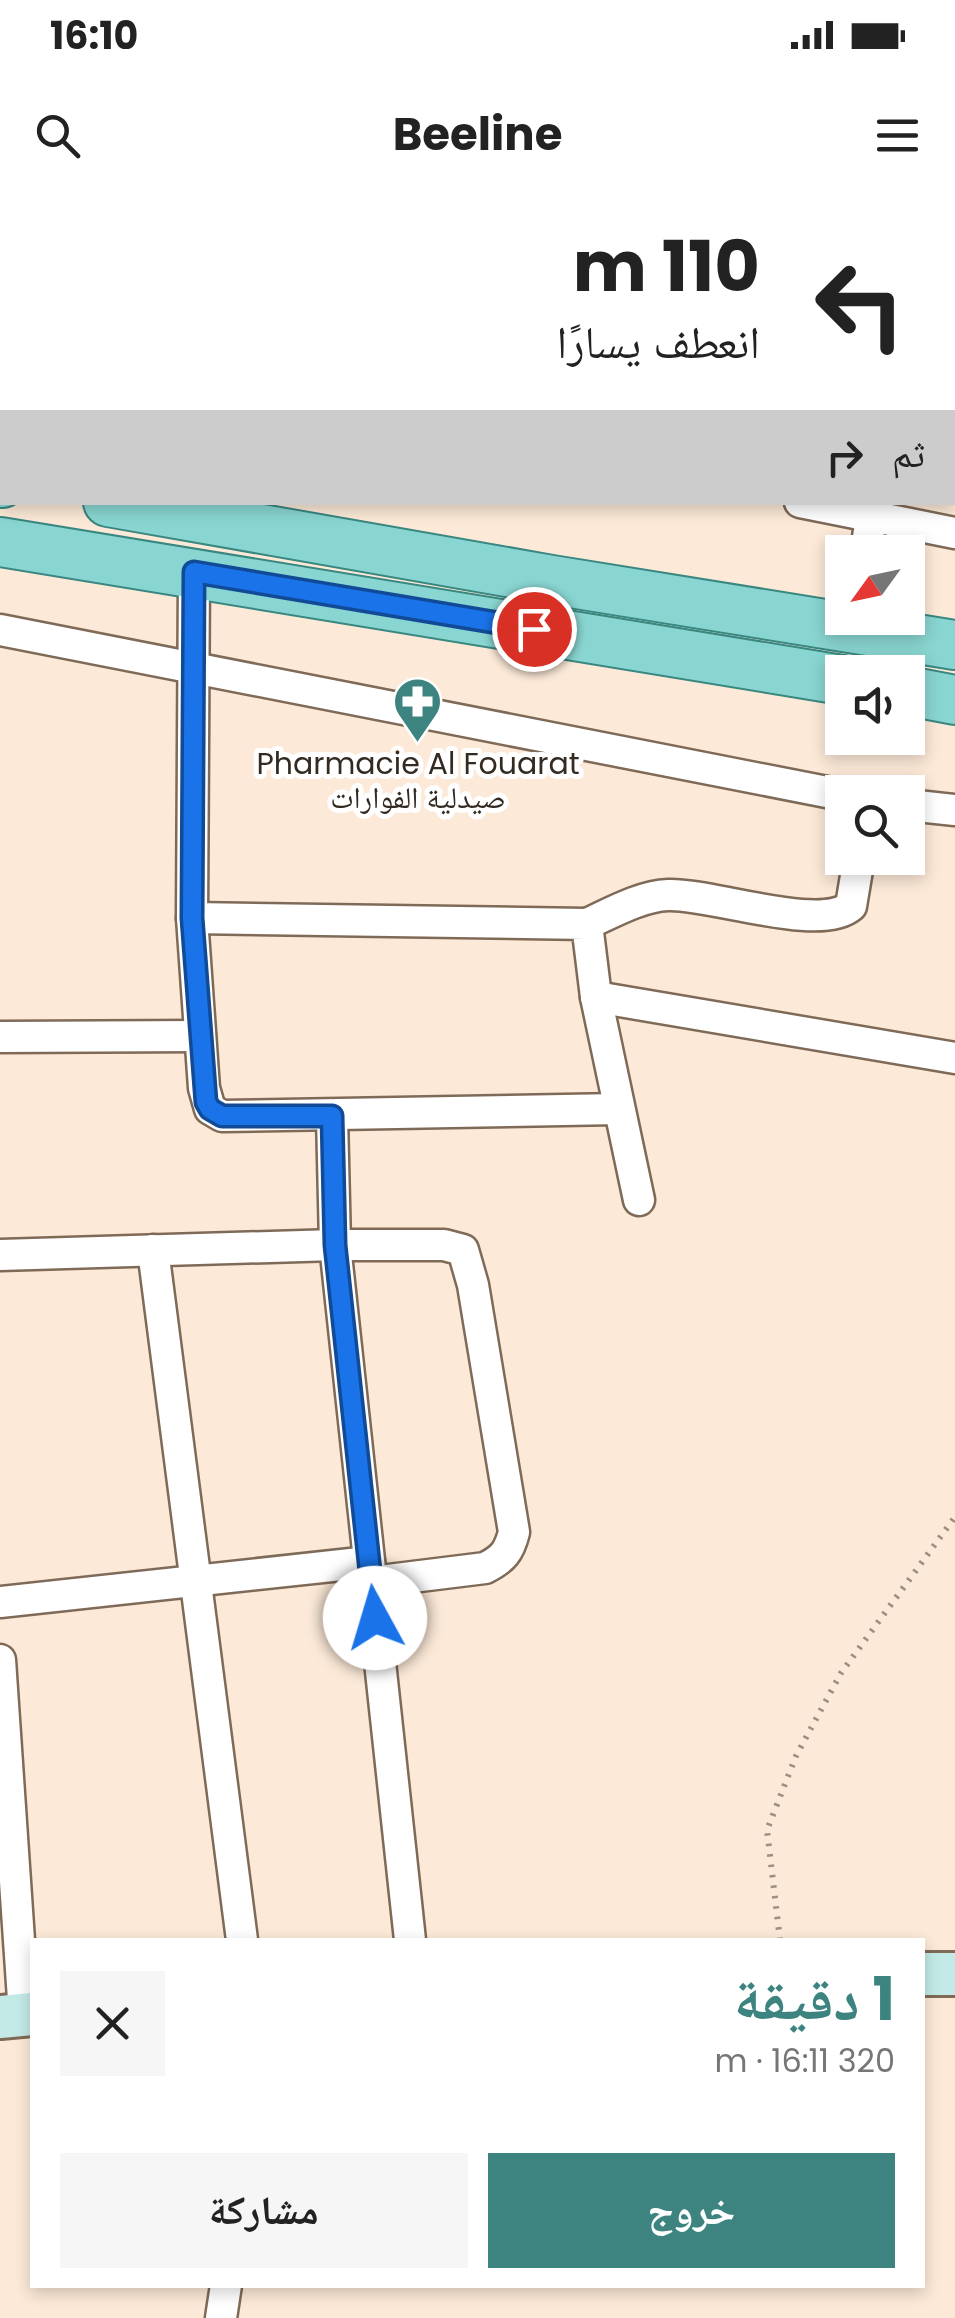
<!DOCTYPE html>
<html lang="ar">
<head>
<meta charset="utf-8">
<style>
  :root { --surface:#fff; --page:#f6f6f6; --text:#222; --muted:#767676; --accent:#3d8480 }
  body { margin:0; font-family:Poppins,"Noto Naskh Arabic",sans-serif; background:var(--page); color:var(--text); direction:rtl; height:100vh; display:flex; flex-direction:column; font-size:38px; white-space:nowrap }
  * { box-sizing:border-box; margin:0 }
  p { font-size:32px; color:var(--muted) }
  .icon { flex:none; width:55px; height:55px; fill:none; stroke:currentColor; stroke-width:2; stroke-linecap:round; stroke-linejoin:round }
  .map { position:relative; flex:1; overflow:hidden; direction:ltr }
  .side { position:absolute; left:30px; top:1738px; width:895px; height:350px; display:flex; flex-direction:column; background:var(--surface); border-radius:0px; box-shadow:0 5px 15px #0003; direction:rtl }
  .side>* { flex:none }
  .top-card { position:absolute; left:0px; top:0px; width:955px; height:305px; box-shadow:0 5px 15px #0003; direction:rtl; background:#fff; color:var(--text); overflow:hidden }
  .needle { width:65px; rotate:237deg }
  .tools { position:absolute; left:825px; top:335px; display:grid; gap:20px }
  .tools a { display:grid; place-items:center; width:100px; height:100px; border-radius:0px; background:var(--surface); box-shadow:0 5px 15px #0003; font-size:50px }
  .pin { position:absolute; display:grid; place-items:center; width:85px; height:85px; color:#fff; margin:-42px; border:5px solid #fff; border-radius:50%; box-shadow:0 2px 10px #0007 }
  .me { position:absolute; width:110px; margin:-55px; rotate:354deg; stroke-linejoin:round; filter:drop-shadow(0 0 8px #0008) }
  .turn { display:flex; align-items:center; gap:35px; height:210px; padding:0 30px; font-size:45px }
  .turn .icon { width:130px; height:130px; stroke-width:2.5 }
  .turn b { display:block; font-size:70px; line-height:85px }
  .then { display:flex; align-items:center; height:95px; padding:0 30px; background:#0003; gap:20px; font-size:38px }
  .round { display:grid; place-items:center; flex:none; width:105px; height:105px; border-radius:0px; background:var(--page) }
  .head { display:flex; align-items:center; justify-content:space-between; height:170px; padding:0 30px }
  h1 { font-size:60px; font-weight:700; line-height:75px; color:var(--accent) }
  .cta { display:flex; gap:20px; margin-top:auto; padding:20px 30px }
  .cta a { flex:1; height:115px; border-radius:0px; background:var(--accent); color:#fff; font-size:40px; font-weight:700; line-height:115px; text-align:center }
  .cta a+a { background:var(--page); color:var(--text) }
  .status { display:flex; justify-content:space-between; align-items:center; height:70px; padding:0 50px; background:var(--surface); direction:ltr }
  .status svg { height:28px; fill:currentColor }
  header { display:flex; justify-content:space-between; align-items:center; height:130px; padding:0 30px; background:var(--surface); font-size:45px; font-weight:700 }
  .map>svg:first-child { display:block }
</style>
</head>
<body>
<div class="status"><b>16:10</b><svg viewBox="0 0 49 12"><path d="M0 12V9h3v3zM5 12V6h3v6zM10 12V3h3v9zM15 12V0h3v12zM26 1h20v11H26zM47 4h2v5h-2z"/></svg></div>
<header><svg class="icon" aria-label="menu" viewBox="0 0 24 24"><path d="M4 6h16M4 12h16M4 18h16"/></svg>Beeline<svg class="icon" aria-label="search" viewBox="0 0 24 24"><circle cx="10" cy="10" r="6"/><path d="M15 15l6 6"/></svg></header>
<div class="map">
<svg width="955" height="2118" viewBox="0 0 955 2118">
  <rect width="100%" height="100%" fill="#fce9d7"/>
  <g fill="none" stroke-linecap="round" stroke-linejoin="round">
    <defs>
      <g id="minor">
        <path d="M157 2V0"/>
        <path d="M524 2 525 0"/>
        <path d="M918 2V0"/>
        <path d="M800 302 955 333"/>
        <path d="M866 352 873 302"/>
        <path d="M194 372 192 718 204 888 210 909 222 916 619 909"/>
        <path d="M0 430 842 595"/>
        <path d="M908 605 955 610"/>
        <path d="M192 718 587 724 596 797 639 1000"/>
        <path d="M587 724C611 713 641 696 668 695 710 693 820 733 851 706L859 658"/>
        <path d="M596 797 955 858"/>
        <path d="M0 837 200 836"/>
        <path d="M332 916 335 1045 410 1740"/>
        <path d="M153 1050 242 1740"/>
        <path d="M0 1055 335 1045H444L463 1050 473 1085 514 1332C509 1352 503 1359 485 1368L372 1382"/>
        <path d="M0 1402 369 1362"/>
        <path d="M0 1460 24 1814"/>
        <path d="M221 2118 226 2085"/>
      </g>
      <g id="secondary">
        <path d="M922 1774H955"/>
        <path d="M0 1817 32 1814"/>
      </g>
      <g id="primary">
        <path d="M0 282 2 283"/>
        <path d="M108 302 552 380 955 445"/>
        <path d="M0 342 842 480"/>
        <path d="M908 491 955 500"/>
      </g>
    </defs>
    <use href="#minor" stroke="#7f6a57" stroke-width="35"/>
    <use href="#secondary" stroke="#7f6a57" stroke-width="48"/>
    <use href="#primary" stroke="#388780" stroke-width="52"/>
    <path stroke="#9c8f81" stroke-width="6" stroke-dasharray="2.5 8" stroke-linecap="butt" d="M780 1740 767 1630 796 1556 841 1473 955 1317"/>
    <use href="#minor" stroke="#fff" stroke-width="30"/>
    <use href="#secondary" stroke="#c4eae8" stroke-width="42"/>
    <use href="#primary" stroke="#89d5d1" stroke-width="48"/>
  </g>
  <g fill="none" stroke-linecap="round" stroke-linejoin="round">
    <defs>
      <path id="route" d="M375 1418 335 1045 332 916H222L210 909 206 902 192 718 194 372 534 429"/>
    </defs>
    <use href="#route" stroke="#114b97" stroke-width="25"/>
    <use href="#route" stroke="#1a73e8" stroke-width="18"/>
  </g>
  <defs>
    <symbol id="pharmacy-pin" viewBox="-11 -11 22 30"><path d="M0 17L-7.5 6A9.5 9.5 0 1 1 7.5 6Z" fill="#3d8480" stroke="#fff"/><path d="M-2-6h4v4h4v4h-4v4h-4v-4h-4v-4h4Z" fill="#fff"/></symbol>
  </defs>
  <g fill-rule="evenodd">
    <use href="#pharmacy-pin" x="390" y="474" width="55" height="75"/>
  </g>
  <g text-anchor="middle" dominant-baseline="central" stroke-width="10" stroke-linejoin="round" paint-order="stroke">
    <g font-size="30" fill="#332b22" stroke="#fff">
      <text x="418" y="563">Pharmacie Al Fouarat<tspan x="418" dy="34">صيدلية الفوارات</tspan></text>
    </g>
  </g>
</svg>
<div class="tools">
<a><svg class="needle" viewBox="-14 -14 28 28"><path d="M0-13l5 13h-10z" fill="#e53935"/><path d="M0 13l5-13h-10z" fill="#767676"/></svg></a>
<a><svg class="icon" aria-label="sound" viewBox="0 0 24 24"><path d="M4 9h4l5-4v14l-5-4H4zM17 9q2 3 0 6"/></svg></a>
<a><svg class="icon" aria-label="search" viewBox="0 0 24 24"><circle cx="10" cy="10" r="6"/><path d="M15 15l6 6"/></svg></a>
</div>
<div class="pin" style="left:534px;top:429px;background:#d93025"><svg class="icon" aria-label="arrive" viewBox="0 0 24 24"><path d="M6 21V4h12l-3 4 3 4H6"/></svg></div>
<svg class="me" style="left:375px;top:1418px" viewBox="-20 -20 40 40"><circle r="19" fill="#fff"/><path d="M0-13L10 11 0 6-10 11z" fill="#1a73e8"/></svg>
<div class="top-card">
<div class="turn"><svg class="icon" aria-label="left" viewBox="0 0 24 24"><path d="M17 20v-9H6M10 6l-5 5 5 5"/></svg><div><b>110 m</b>انعطف يسارًا</div></div>
<div class="then">ثم<svg class="icon" aria-label="right" viewBox="0 0 24 24"><path d="M7 20v-9h11M14 6l5 5-5 5"/></svg></div>
</div>
<section class="side">
<div class="head"><div><h1>1 دقيقة</h1><p>320 m · 16:11</p></div><a class="round"><svg class="icon" aria-label="close" viewBox="0 0 24 24"><path d="M6 6l12 12M18 6L6 18"/></svg></a></div>
<div class="cta"><a>خروج</a><a>مشاركة</a></div>
</section>
</div>
</body>
</html>
